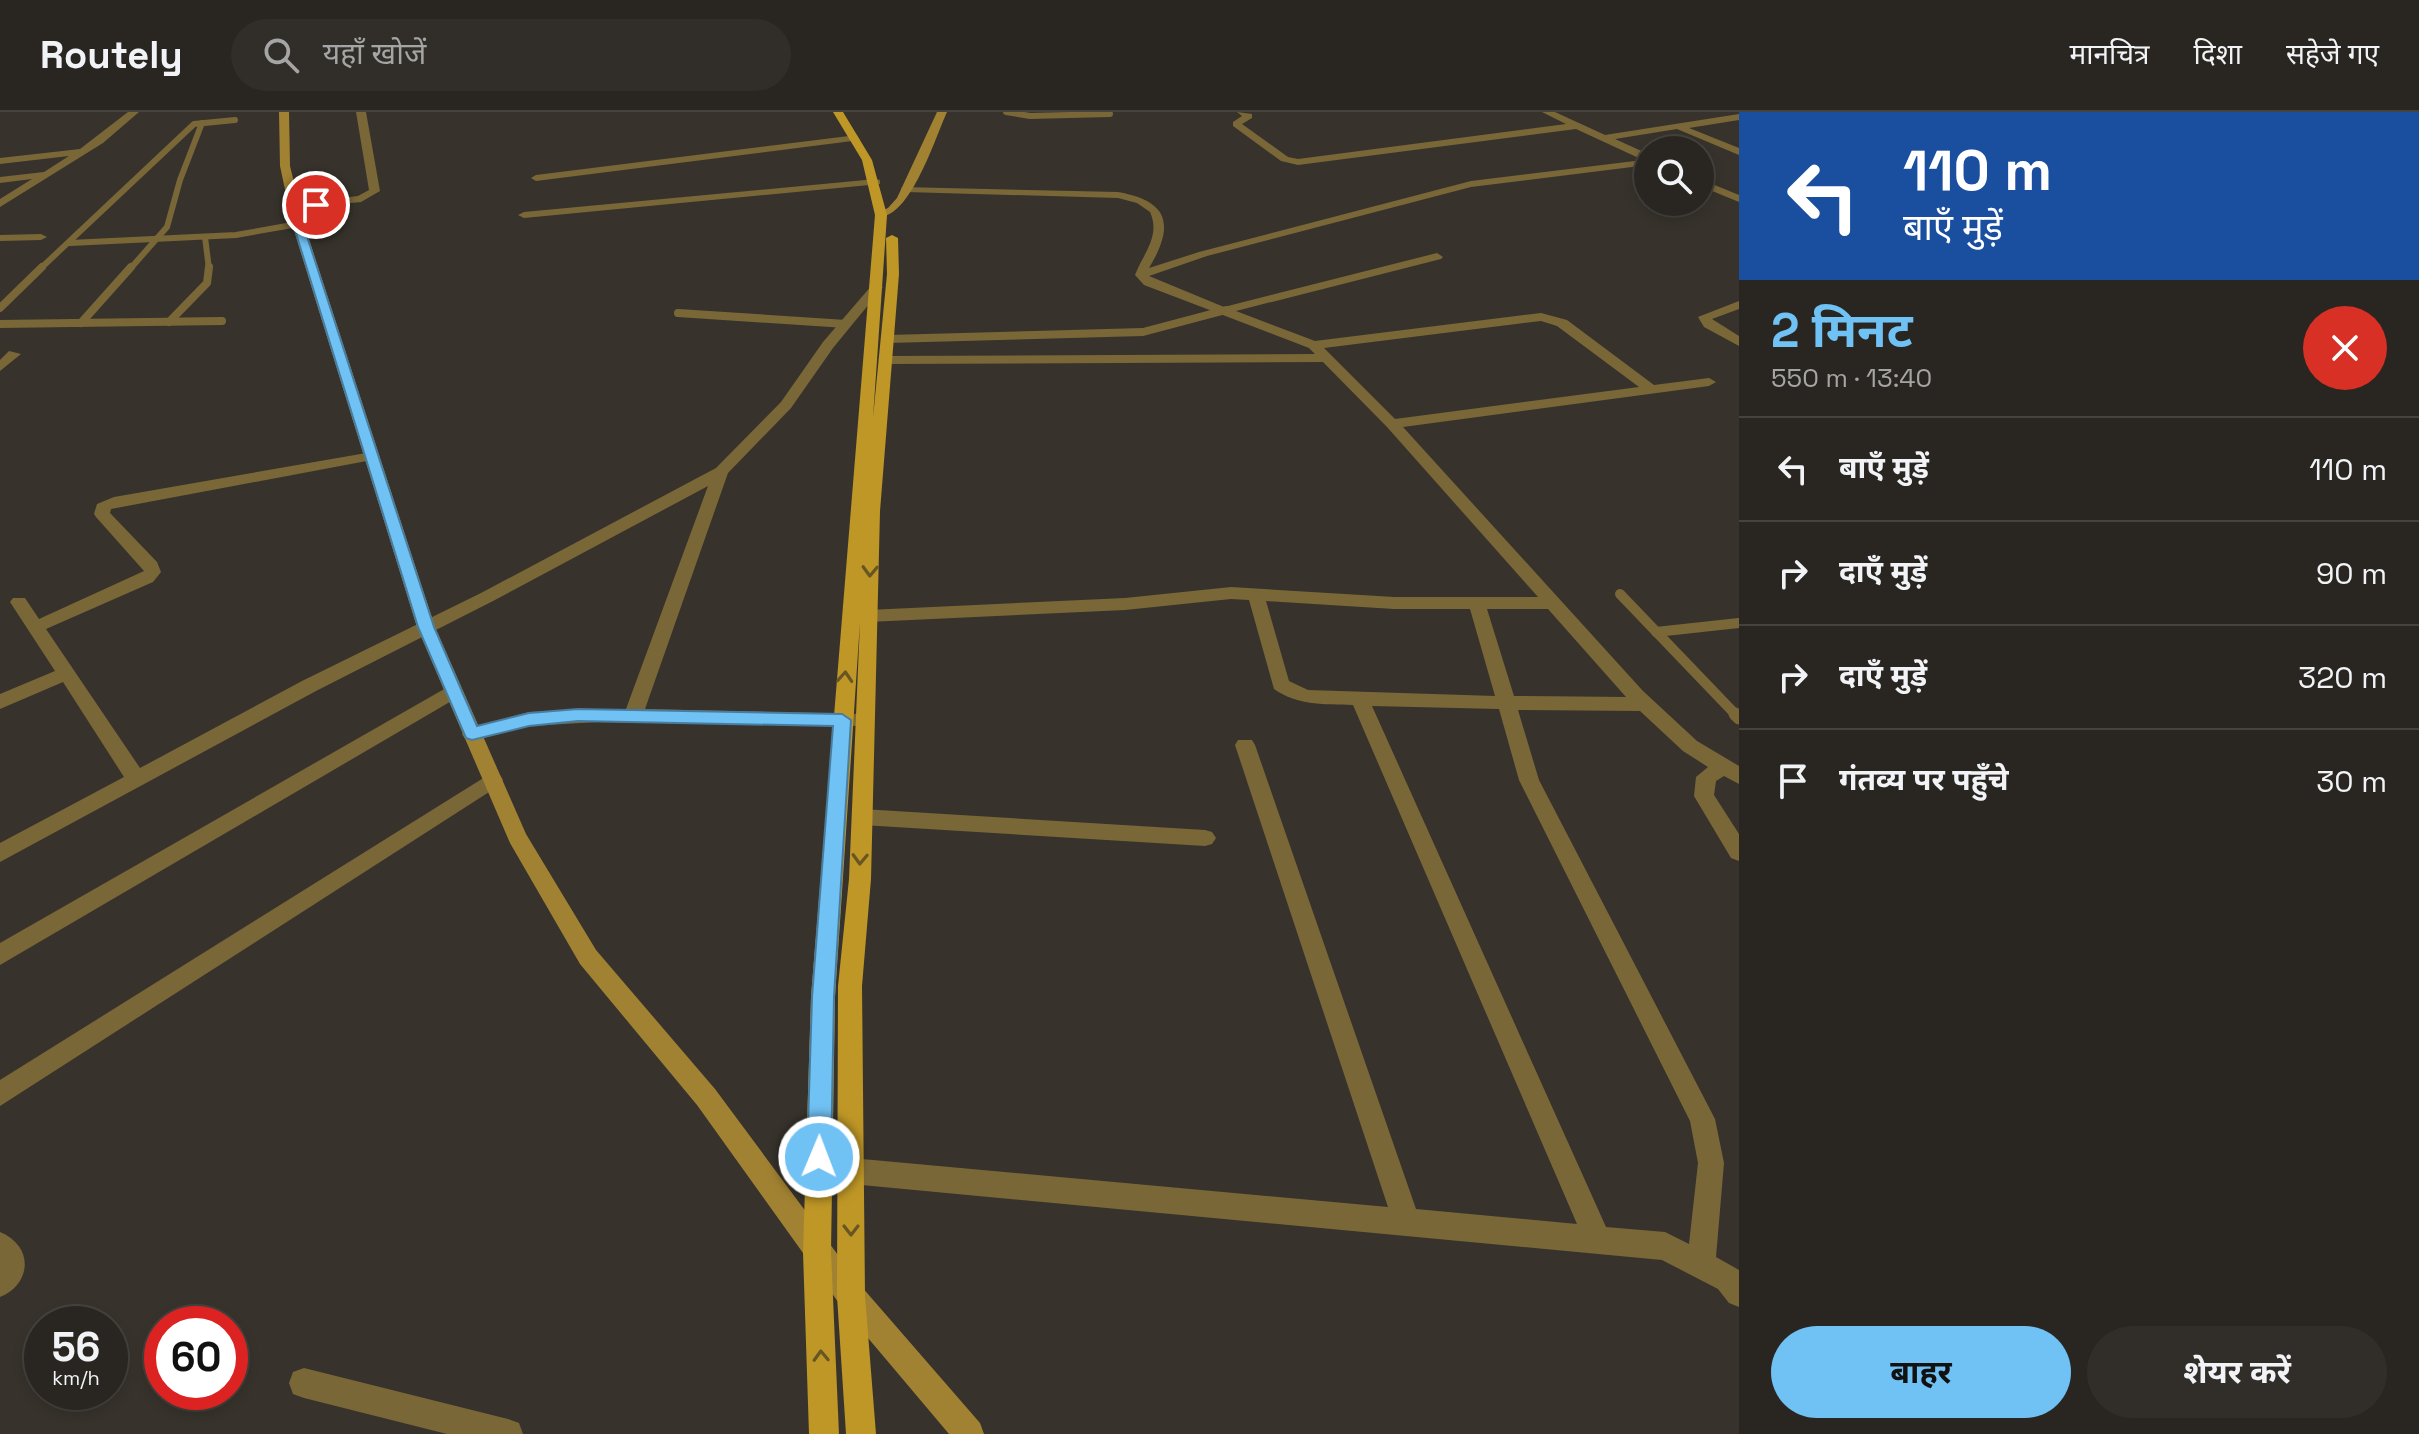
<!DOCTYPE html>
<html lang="hi">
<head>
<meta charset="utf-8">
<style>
  :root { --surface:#292621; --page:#312e2a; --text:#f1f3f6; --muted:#a5a5a5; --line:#45433f; --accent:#70c1f4 }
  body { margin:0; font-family:"Space Grotesk","Noto Sans Devanagari",sans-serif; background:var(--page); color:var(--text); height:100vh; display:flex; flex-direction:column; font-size:30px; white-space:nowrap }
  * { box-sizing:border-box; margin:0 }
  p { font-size:26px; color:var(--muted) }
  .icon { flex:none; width:44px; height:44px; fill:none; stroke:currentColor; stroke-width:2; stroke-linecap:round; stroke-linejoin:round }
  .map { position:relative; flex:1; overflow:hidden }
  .details { display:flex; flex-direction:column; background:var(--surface); width:680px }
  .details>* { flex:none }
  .banner { background:#1a4fa0; color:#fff; overflow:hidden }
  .buttons { position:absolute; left:1634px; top:24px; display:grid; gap:16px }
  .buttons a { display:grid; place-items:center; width:80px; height:80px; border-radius:50%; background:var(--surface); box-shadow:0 4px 12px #0003,0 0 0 2px var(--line); font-size:40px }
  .speed { position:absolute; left:24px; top:1194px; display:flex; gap:16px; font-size:40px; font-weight:700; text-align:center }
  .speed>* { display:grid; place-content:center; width:104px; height:104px; border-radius:50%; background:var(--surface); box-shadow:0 4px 12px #0003,0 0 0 2px var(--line); line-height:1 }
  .speed small { font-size:20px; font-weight:400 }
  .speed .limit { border:12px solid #d22; background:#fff; color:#111 }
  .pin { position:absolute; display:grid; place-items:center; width:68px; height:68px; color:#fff; margin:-34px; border:4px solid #fff; border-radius:50%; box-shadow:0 2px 8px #0007 }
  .me { position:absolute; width:88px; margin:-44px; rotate:1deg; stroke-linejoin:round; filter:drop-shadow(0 0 6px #0008) }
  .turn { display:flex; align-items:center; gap:28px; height:168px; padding:0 32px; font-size:36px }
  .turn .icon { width:104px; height:104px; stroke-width:2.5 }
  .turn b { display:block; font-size:56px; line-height:68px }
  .round { display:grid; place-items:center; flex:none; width:84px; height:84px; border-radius:42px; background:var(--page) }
  .head { display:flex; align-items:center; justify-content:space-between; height:136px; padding:0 32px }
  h1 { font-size:48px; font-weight:700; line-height:60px; color:var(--accent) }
  .button { display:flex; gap:16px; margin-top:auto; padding:16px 32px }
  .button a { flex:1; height:92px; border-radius:48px; background:var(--accent); color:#111; font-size:32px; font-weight:700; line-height:92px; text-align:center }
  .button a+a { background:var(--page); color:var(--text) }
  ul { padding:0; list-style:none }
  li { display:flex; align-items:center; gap:24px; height:104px; padding:0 32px; border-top:2px solid var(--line) }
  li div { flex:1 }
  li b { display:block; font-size:30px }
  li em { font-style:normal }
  header { display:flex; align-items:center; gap:48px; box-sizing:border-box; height:112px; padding:0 40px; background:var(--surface); border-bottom:2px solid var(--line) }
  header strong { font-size:38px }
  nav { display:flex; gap:44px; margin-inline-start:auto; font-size:28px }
  .search { width:560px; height:72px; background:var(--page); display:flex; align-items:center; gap:20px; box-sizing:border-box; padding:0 28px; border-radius:44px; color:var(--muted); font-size:30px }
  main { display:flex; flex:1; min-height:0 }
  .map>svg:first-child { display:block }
</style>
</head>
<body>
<header>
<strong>Routely</strong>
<div class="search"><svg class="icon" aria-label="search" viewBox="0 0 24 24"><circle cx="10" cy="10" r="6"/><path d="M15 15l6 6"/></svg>यहाँ खोजें</div>
<nav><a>मानचित्र</a><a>दिशा</a><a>सहेजे गए</a></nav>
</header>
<main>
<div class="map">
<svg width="1739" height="1322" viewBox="0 0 1739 1322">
  <rect width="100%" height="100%" fill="#37332c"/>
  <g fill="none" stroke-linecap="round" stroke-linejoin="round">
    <g stroke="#7a6738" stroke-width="6">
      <path d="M1006 0 1030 4 1110 2"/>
      <path d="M205 125 209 157"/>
      <path d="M70 131 236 123 298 112"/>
      <path d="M40 157 194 12 235 8"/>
      <path d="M130 157 167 115 180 68 202 11"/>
    </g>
    <g stroke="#7a6738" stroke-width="8">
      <path d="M0 196 42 155"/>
      <path d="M678 201 846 212"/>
      <path d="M169 210 207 171 209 155"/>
      <path d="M81 211 131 155"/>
      <path d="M0 212 222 209"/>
      <path d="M888 227 1143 220 1226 198"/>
    </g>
    <g stroke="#7a6738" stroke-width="10">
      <path d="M1620 482 1737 604"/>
      <path d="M1656 520 1739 511"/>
    </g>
    <path stroke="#7a6738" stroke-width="13" d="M1735 602 1739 606"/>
    <g fill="#7a6738" fill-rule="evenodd">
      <path d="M128 0H139L103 31 0 95V87L32 67 0 71V65L44 60 69 44 0 52V46L80 37Z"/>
      <path d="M356 0H366L380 79 361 90 290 97V93L294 92 358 84 369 78Z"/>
      <path d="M1237 0 1252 2V6L1242 12 1288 45 1298 47 1566 12 1542 0H1555L1605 23 1739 2V8L1689 16 1739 36V43L1677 17 1615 27 1648 42V53L1471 75 1207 144 1149 164 1224 195 1437 141 1443 145 1441 147 1236 199 1315 229 1541 201 1567 208 1654 273 1709 266 1716 270 1709 274 1403 315 1643 579 1697 629 1739 654V672L1724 664 1716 669 1714 683 1739 722V749L1731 746 1694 684 1696 665 1708 655 1683 639 1640 599 1518 598 1539 668 1715 1007 1724 1051 1716 1145 1739 1158V1195L1729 1191 1718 1177 1662 1148 851 1072 842 1068 838 1059 842 1050 851 1046 1388 1095 1235 633 1238 628H1252L1255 633 1416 1097 1577 1112 1353 593C1325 592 1298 594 1274 577L1249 488 1231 487 1125 498 868 510 859 504 868 498 1125 486 1231 475 1394 485H1538L1387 315 1323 250 885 252 878 248 885 244 1315 242 1309 236 1144 173 1135 163C1143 142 1161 124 1150 100L1137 91 1118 86 906 80 901 77 902 75 1118 80C1169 89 1175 113 1149 156L1199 140 1471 69 1643 48 1576 17 1298 53 1281 49 1233 14V10L1242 4ZM1541 209 1557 214 1639 275 1395 307 1324 236ZM1266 489 1394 497H1470L1495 584 1308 578 1289 569ZM1487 497H1548L1626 585 1514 584ZM1372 594 1499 597 1519 668 1690 1009 1698 1051 1689 1132 1665 1120 1606 1115Z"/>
      <path d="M857 23 860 28 536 69 531 66 536 63Z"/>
      <path d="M876 67 880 68V72L524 106 518 103 524 100Z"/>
      <path d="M1700 67 1739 83V90L1700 74Z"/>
      <path d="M0 123 41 122 47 125 41 128 0 129Z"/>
      <path d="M873 172 883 175 833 236 791 296 728 361 645 597 861 602 871 609 868 614 598 610 529 614 472 629 465 627 462 622 465 617 529 600 626 597 708 374 493 489 316 579 0 750V731L124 665 63 570 0 597V582L55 559 10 490 13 486H25L39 507 144 459 96 405 94 402 97 392 114 385 372 340 379 344 372 348 111 397 110 401 157 450 161 460 153 470 46 517 140 656 302 569 481 481 716 356 781 290 823 230Z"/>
      <path d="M1739 189V197L1712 207 1739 224V234L1704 215 1698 205Z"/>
      <path d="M9 239 21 242 0 259V248Z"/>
      <path d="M453 572 460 574 462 579 460 584 0 853V831Z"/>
      <path d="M493 660 500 663 503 668 500 673 0 994V968Z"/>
      <path d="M862 697 1205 718 1212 720 1216 726 1212 732 1205 734 862 713 855 711 852 705 855 699Z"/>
      <path d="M0 1120C34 1134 32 1172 0 1185Z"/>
      <path d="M304 1256 508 1307 519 1311 523 1322H447L304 1286 293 1282 289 1271 293 1260Z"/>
    </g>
    <g fill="#a18232" fill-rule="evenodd">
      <path d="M279 0H289L290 54 305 115 435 515 526 722 596 838 715 977 861 1174 980 1311 984 1322H949L841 1194 697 993 580 852 510 731 417 515 293 115 280 54Z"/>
      <path d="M937 0H947C935 26 910 108 877 105V101L888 96 897 86Z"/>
    </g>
    <path fill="#bf9726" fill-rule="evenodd" d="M833 0H843L872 48 887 103 873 306 887 162 886 126 892 123 898 126 899 162 880 399 871 767 862 874 865 1184 876 1322H846L837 1184 838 874 849 767 860 510 835 885 831 1140 839 1322H809L803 1140 811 885 875 103 862 48Z"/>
  </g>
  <defs><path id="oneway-chevron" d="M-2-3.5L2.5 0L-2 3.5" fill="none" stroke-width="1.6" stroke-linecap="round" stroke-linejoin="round" transform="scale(2)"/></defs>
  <g stroke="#675624">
    <use href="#oneway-chevron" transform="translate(870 459) rotate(92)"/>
    <use href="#oneway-chevron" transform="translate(845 565) rotate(-86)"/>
    <use href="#oneway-chevron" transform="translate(860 747) rotate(92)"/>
    <use href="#oneway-chevron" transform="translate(851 1118) rotate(90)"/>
    <use href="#oneway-chevron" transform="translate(821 1244) rotate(-92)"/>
  </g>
  <path fill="#70c1f4" stroke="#497d9f" stroke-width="2" d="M316 90 320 95 300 98 304 115 434 515 477 614 529 601 578 597 842 602 851 608 834 885 831 1045 828 1053 819 1056 811 1053 807 1045 812 885 833 614 578 609 529 614 472 628 466 626 418 515 294 115 291 93Z"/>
</svg>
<div class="buttons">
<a><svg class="icon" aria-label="search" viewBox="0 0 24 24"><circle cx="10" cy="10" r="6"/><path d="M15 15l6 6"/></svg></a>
</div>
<div class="speed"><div>56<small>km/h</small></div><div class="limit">60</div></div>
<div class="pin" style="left:316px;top:93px;background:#d93025"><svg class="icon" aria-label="arrive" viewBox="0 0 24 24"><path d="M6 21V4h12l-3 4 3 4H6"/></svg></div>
<svg class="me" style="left:819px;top:1045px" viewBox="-20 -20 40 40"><circle r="17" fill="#70c1f4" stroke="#fff" stroke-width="3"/><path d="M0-11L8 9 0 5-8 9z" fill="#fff"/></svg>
</div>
<section class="details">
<div class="banner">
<div class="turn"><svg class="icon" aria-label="left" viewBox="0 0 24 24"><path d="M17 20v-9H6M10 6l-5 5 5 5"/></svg><div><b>110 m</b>बाएँ मुड़ें</div></div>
</div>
<div class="head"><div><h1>2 मिनट</h1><p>550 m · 13:40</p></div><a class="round" style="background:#d93025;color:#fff"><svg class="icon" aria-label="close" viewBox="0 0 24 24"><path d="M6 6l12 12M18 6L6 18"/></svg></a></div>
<ul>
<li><svg class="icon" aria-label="left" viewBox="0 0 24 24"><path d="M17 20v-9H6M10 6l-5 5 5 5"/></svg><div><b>बाएँ मुड़ें</b></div><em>110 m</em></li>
<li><svg class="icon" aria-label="right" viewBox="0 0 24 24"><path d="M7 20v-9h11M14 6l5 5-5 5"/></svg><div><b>दाएँ मुड़ें</b></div><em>90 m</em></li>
<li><svg class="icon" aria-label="right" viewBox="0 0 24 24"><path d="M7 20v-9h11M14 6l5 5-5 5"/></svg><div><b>दाएँ मुड़ें</b></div><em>320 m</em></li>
<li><svg class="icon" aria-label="arrive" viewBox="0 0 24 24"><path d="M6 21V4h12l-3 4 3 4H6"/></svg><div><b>गंतव्य पर पहुँचे</b></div><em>30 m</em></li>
</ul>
<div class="button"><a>बाहर</a><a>शेयर करें</a></div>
</section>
</main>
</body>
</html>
